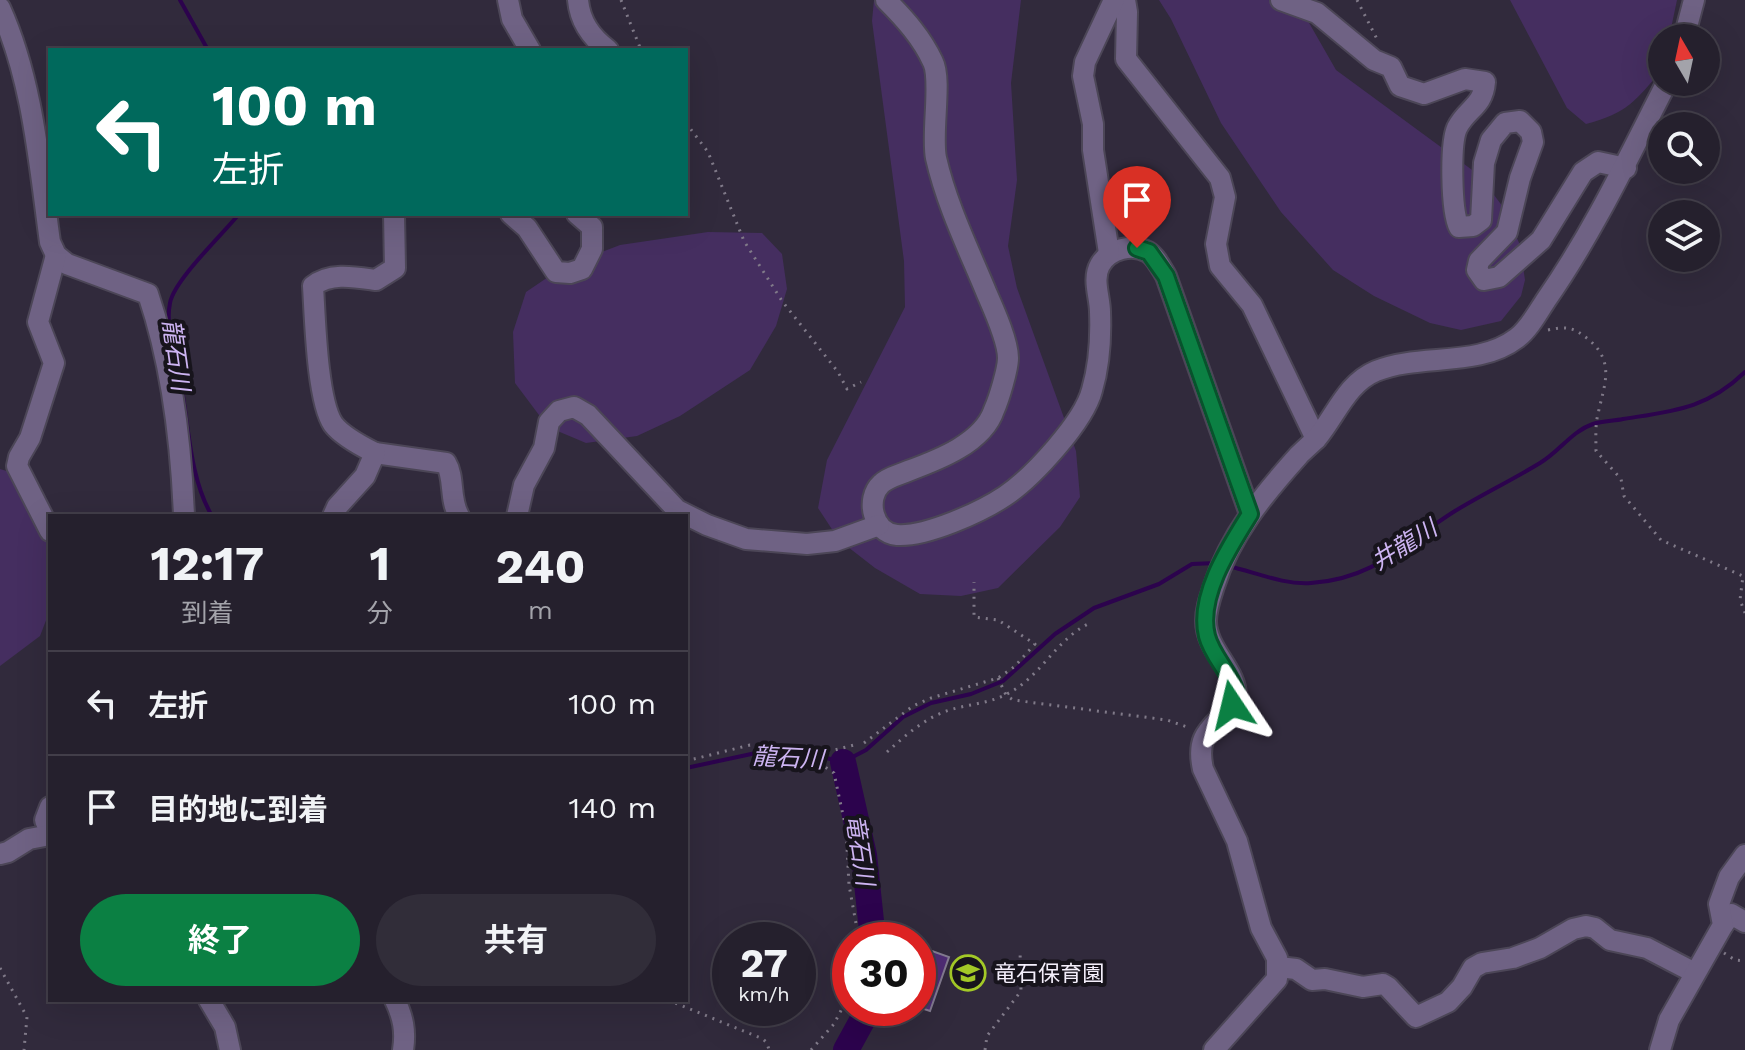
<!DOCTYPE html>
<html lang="ja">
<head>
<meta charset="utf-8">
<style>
  :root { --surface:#25202d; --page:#312d39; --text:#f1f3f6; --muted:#a3a3aa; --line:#423e49; --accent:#0b8043 }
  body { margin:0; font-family:"Work Sans","Noto Sans JP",sans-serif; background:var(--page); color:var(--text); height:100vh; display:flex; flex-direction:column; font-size:30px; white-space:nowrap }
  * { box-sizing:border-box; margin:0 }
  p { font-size:26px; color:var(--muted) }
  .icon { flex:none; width:44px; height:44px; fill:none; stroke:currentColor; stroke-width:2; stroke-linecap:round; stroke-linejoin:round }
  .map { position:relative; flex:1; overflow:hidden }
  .details { position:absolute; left:48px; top:514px; width:640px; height:488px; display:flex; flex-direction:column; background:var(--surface); border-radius:0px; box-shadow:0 8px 32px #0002,0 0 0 2px var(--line) }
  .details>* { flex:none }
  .top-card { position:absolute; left:48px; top:48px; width:640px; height:168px; border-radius:0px; box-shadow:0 8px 32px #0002,0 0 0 2px var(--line); background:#00695c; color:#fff; overflow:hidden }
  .needle { width:52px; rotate:351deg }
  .fabs { position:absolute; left:1648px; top:24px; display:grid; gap:16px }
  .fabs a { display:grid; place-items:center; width:72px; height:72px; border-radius:50%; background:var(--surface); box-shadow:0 8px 32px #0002,0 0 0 2px var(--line); font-size:40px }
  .speed { position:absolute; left:712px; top:922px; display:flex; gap:16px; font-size:40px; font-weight:700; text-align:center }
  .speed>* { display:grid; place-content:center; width:104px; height:104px; border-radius:50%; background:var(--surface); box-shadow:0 8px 32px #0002,0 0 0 2px var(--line); line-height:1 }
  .speed small { font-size:20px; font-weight:400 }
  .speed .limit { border:12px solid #d22; background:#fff; color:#111 }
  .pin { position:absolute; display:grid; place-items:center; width:68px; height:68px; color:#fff; margin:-82px -34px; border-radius:50% 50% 50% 0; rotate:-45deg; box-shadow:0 0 8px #0007 }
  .pin .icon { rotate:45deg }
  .me { position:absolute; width:88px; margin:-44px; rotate:350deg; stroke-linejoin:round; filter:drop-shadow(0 0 6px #0008) }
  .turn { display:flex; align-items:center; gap:28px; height:168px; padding:0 32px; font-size:36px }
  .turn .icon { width:104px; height:104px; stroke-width:2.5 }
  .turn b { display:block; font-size:56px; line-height:68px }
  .eta { display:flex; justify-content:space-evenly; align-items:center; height:136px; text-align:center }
  .eta b { font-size:48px; font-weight:700; line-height:56px }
  .primary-button { display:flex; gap:16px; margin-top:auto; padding:16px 32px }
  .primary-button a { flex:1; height:92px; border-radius:48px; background:var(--accent); color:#fff; font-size:32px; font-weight:700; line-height:92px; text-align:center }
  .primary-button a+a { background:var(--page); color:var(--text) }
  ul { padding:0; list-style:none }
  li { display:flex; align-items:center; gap:24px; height:104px; padding:0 32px; border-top:2px solid var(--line) }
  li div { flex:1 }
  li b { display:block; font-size:30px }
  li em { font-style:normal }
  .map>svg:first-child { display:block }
</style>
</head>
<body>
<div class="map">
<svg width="1745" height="1050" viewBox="0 0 1745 1050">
  <rect width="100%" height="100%" fill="#312a3c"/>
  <g fill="#452e60">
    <path d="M874 0H1021L1011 83 1017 180 1008 246 1017 288 1076 451 1080 497 1060 527 998 588 961 596 920 594 875 568 839 540 818 508 827 460 905 307 904 261 872 21Z"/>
    <path d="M1159 0H1296L1336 70 1479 175 1503 207 1520 245 1525 280 1521 296 1501 321 1461 330 1430 323 1374 296 1333 270 1281 212 1221 123 1171 19Z"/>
    <path d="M1510 0H1677L1669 38H1662V70C1635 101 1628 113 1586 124L1567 108Z"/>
    <path d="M708 232 762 233 782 254 787 289 776 326 750 370 680 416 637 436 586 443 548 427 515 383 513 332 526 292 563 267 620 245Z"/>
    <path d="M0 469 26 477 50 517V610L40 636 0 666Z"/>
  </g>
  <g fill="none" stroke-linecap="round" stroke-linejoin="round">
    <g stroke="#2c034d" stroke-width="4">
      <path d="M180 0 208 50"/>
      <path d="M173 346C170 331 167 318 170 303 174 280 223 234 239 214"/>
      <path d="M179 374C189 420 188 475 212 516"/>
      <path d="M1228 566C1255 572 1283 585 1311 583 1376 579 1405 542 1455 511 1483 494 1512 480 1540 463 1559 452 1572 431 1593 424 1603 421 1614 421 1623 419 1673 411 1707 409 1745 372"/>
      <path d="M686 768 756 753 818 756 843 762 866 750 903 717 931 703 971 694 1003 681 1055 634 1094 608 1159 584 1192 564 1216 563"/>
    </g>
    <g stroke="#2c034d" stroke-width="26">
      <path d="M843 762 864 855 873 940"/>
      <path d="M846 1050 869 1008"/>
    </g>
  </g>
  <path fill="#4f2d75" stroke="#847c91" stroke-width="2" d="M918 946 949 957 930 1011 918 1007Z"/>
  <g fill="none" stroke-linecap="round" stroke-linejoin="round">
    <defs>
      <g id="minor">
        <path d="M508 0 512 19 530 50"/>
        <path d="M578 0C580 22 591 37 608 50"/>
        <path d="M886 0C905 19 922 38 933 62 942 80 931 134 936 158 947 206 969 250 987 294 994 310 1008 341 1008 358 1008 369 999 399 994 410 983 443 938 460 908 471 899 475 888 477 881 484 865 499 873 533 897 535 926 537 981 512 1005 496 1032 478 1084 422 1092 390 1099 366 1101 337 1100 312 1100 297 1092 279 1100 265 1109 249 1132 243 1148 252 1156 257 1161 268 1166 276L1250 514"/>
        <path d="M1125 0 1127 12 1126 59 1220 178 1225 197 1216 244 1220 266 1252 305 1316 439"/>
        <path d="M1281 0 1317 13 1374 60 1391 67 1400 86 1424 94 1465 79 1485 82C1483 107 1467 108 1457 128 1450 144 1451 211 1459 227L1473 226 1481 220 1484 163 1491 140 1505 123 1520 121 1531 132 1533 142 1520 178 1507 232 1479 261 1477 270 1484 280 1499 277 1541 240 1583 172 1598 162 1626 168"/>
        <path d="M0 8C33 81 39 163 50 242L56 255 67 264 148 294C172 365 181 441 184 516"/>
        <path d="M1684 38 1694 0"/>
        <path d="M511 214 527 228 556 272 570 273 582 269 592 249V227L577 214"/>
        <path d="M1109 253 1093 150V124L1083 76 1085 62 1114 0"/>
        <path d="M375 453 446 463C455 478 449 499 459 516"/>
        <path d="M333 516 337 507 365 476 375 453C361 446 342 436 333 424 317 400 315 317 313 286 330 272 355 277 376 280L395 268 394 214"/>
        <path d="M517 516 524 485 544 448 549 422 559 411 574 407 588 415 677 510 707 525 746 539 807 544 835 541 879 525"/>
        <path d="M50 531 17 466 19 457 30 438 54 363 38 322 56 255"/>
        <path d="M50 807 45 820 50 831"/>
        <path d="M0 854 8 852 29 839 50 835"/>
        <path d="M1723 925 1731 914 1745 922"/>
        <path d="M1279 967 1296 969 1312 980 1325 979 1363 987 1383 984 1388 987 1416 1017 1448 1002 1462 987 1473 968 1482 963 1513 958 1540 948 1573 929 1586 926 1595 928 1610 940 1647 948 1695 973"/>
        <path d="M209 1000 225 1027 230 1050"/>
        <path d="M395 1000C403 1017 406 1031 403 1050"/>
        <path d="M1214 1050 1277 979V958L1261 928 1237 841 1203 769C1194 729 1218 727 1236 699 1238 670 1206 651 1206 621 1206 609 1210 598 1214 586 1230 535 1264 494 1299 455 1305 449 1311 444 1317 438 1336 415 1347 383 1376 371 1420 353 1478 368 1517 338 1529 329 1538 312 1546 300 1594 231 1629 156 1667 82"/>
        <path d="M1660 1050 1669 1020 1723 925 1719 904 1729 877 1745 855"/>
      </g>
    </defs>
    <use href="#minor" stroke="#4c4657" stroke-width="24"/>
    <g stroke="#807a89" stroke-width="3" stroke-dasharray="2 6" stroke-linecap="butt">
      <path d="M621 0 641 50"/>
      <path d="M1357 0 1377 39"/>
      <path d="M686 123 708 152 744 241 782 301 838 372 847 389 861 382"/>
      <path d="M1548 330C1567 326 1573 327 1588 339 1616 362 1604 385 1598 414 1595 425 1596 439 1596 451L1621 479 1624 496 1661 540 1743 576 1740 600 1745 613"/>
      <path d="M998 678 1006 695 1013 700 1167 720 1190 728"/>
      <path d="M864 743 913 706 931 698 998 678 1014 667 1035 644 998 620 974 617V582"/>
      <path d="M887 752C907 734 927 716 953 709 971 704 990 703 1007 694 1041 677 1056 639 1090 623"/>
      <path d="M686 761 750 745 831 751 854 745"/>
      <path d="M762 763 825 767 834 773 846 829 849 885 859 940"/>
      <path d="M1724 953 1735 960 1745 961"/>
      <path d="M0 968 27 1017 24 1050"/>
      <path d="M668 1000 763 1039 767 1043 769 1050"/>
      <path d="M811 1050 834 1024 850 993"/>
      <path d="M985 1050 987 1036 1021 991 1020 950"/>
    </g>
    <use href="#minor" stroke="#6f6284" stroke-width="20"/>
  </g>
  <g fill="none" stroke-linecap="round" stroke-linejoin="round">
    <defs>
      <path id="route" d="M1137 248 1149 252 1166 276 1250 514C1230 546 1197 596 1207 636 1212 656 1230 672 1236 692L1232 705"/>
    </defs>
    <use href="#route" stroke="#07532c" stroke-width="20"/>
    <use href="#route" stroke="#0b8043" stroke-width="14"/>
  </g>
  <defs>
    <symbol id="school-ring" viewBox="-11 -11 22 22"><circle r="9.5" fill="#17141c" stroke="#a3c927" stroke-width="1.5"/><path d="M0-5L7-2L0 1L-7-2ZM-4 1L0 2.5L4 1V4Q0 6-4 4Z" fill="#a3c927"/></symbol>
  </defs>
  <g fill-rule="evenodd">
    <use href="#school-ring" x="948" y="953" width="40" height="40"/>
  </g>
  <g text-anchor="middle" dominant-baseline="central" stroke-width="8" stroke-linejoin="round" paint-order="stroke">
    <g font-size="22" fill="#f4effb" stroke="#17141c" text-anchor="start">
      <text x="994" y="973">竜石保育園</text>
    </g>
    <g font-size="24" font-style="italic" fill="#cdb4f2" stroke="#17141c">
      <text transform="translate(176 355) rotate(82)">龍石川</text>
      <text transform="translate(1404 545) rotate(-32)">井龍川</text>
      <text transform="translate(788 758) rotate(3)">龍石川</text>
      <text transform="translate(860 850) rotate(81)">竜石川</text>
    </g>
  </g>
</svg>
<div class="fabs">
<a><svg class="needle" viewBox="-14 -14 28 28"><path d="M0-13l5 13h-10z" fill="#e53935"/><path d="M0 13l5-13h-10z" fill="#a3a3aa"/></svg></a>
<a><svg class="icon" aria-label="search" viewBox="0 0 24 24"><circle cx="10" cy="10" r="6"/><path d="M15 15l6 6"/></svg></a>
<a><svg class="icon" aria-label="layers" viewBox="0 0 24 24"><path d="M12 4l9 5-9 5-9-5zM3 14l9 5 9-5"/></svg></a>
</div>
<div class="speed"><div>27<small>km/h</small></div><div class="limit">30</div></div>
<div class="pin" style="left:1137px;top:248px;background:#d93025"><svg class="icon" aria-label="arrive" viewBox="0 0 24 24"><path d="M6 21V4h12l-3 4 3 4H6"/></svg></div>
<svg class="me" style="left:1232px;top:705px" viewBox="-20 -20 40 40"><path d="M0-17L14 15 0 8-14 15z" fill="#0b8043" stroke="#fff" stroke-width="4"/></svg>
<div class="top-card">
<div class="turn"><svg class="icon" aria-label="left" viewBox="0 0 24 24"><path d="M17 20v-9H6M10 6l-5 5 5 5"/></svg><div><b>100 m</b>左折</div></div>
</div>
<section class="details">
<div class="eta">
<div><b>12:17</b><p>到着</p></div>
<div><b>1</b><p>分</p></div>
<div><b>240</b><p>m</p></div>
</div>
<ul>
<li><svg class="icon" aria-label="left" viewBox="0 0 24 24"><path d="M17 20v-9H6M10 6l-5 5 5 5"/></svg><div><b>左折</b></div><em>100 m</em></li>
<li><svg class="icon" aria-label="arrive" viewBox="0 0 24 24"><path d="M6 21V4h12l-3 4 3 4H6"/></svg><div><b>目的地に到着</b></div><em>140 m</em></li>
</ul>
<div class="primary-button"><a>終了</a><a>共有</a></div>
</section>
</div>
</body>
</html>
